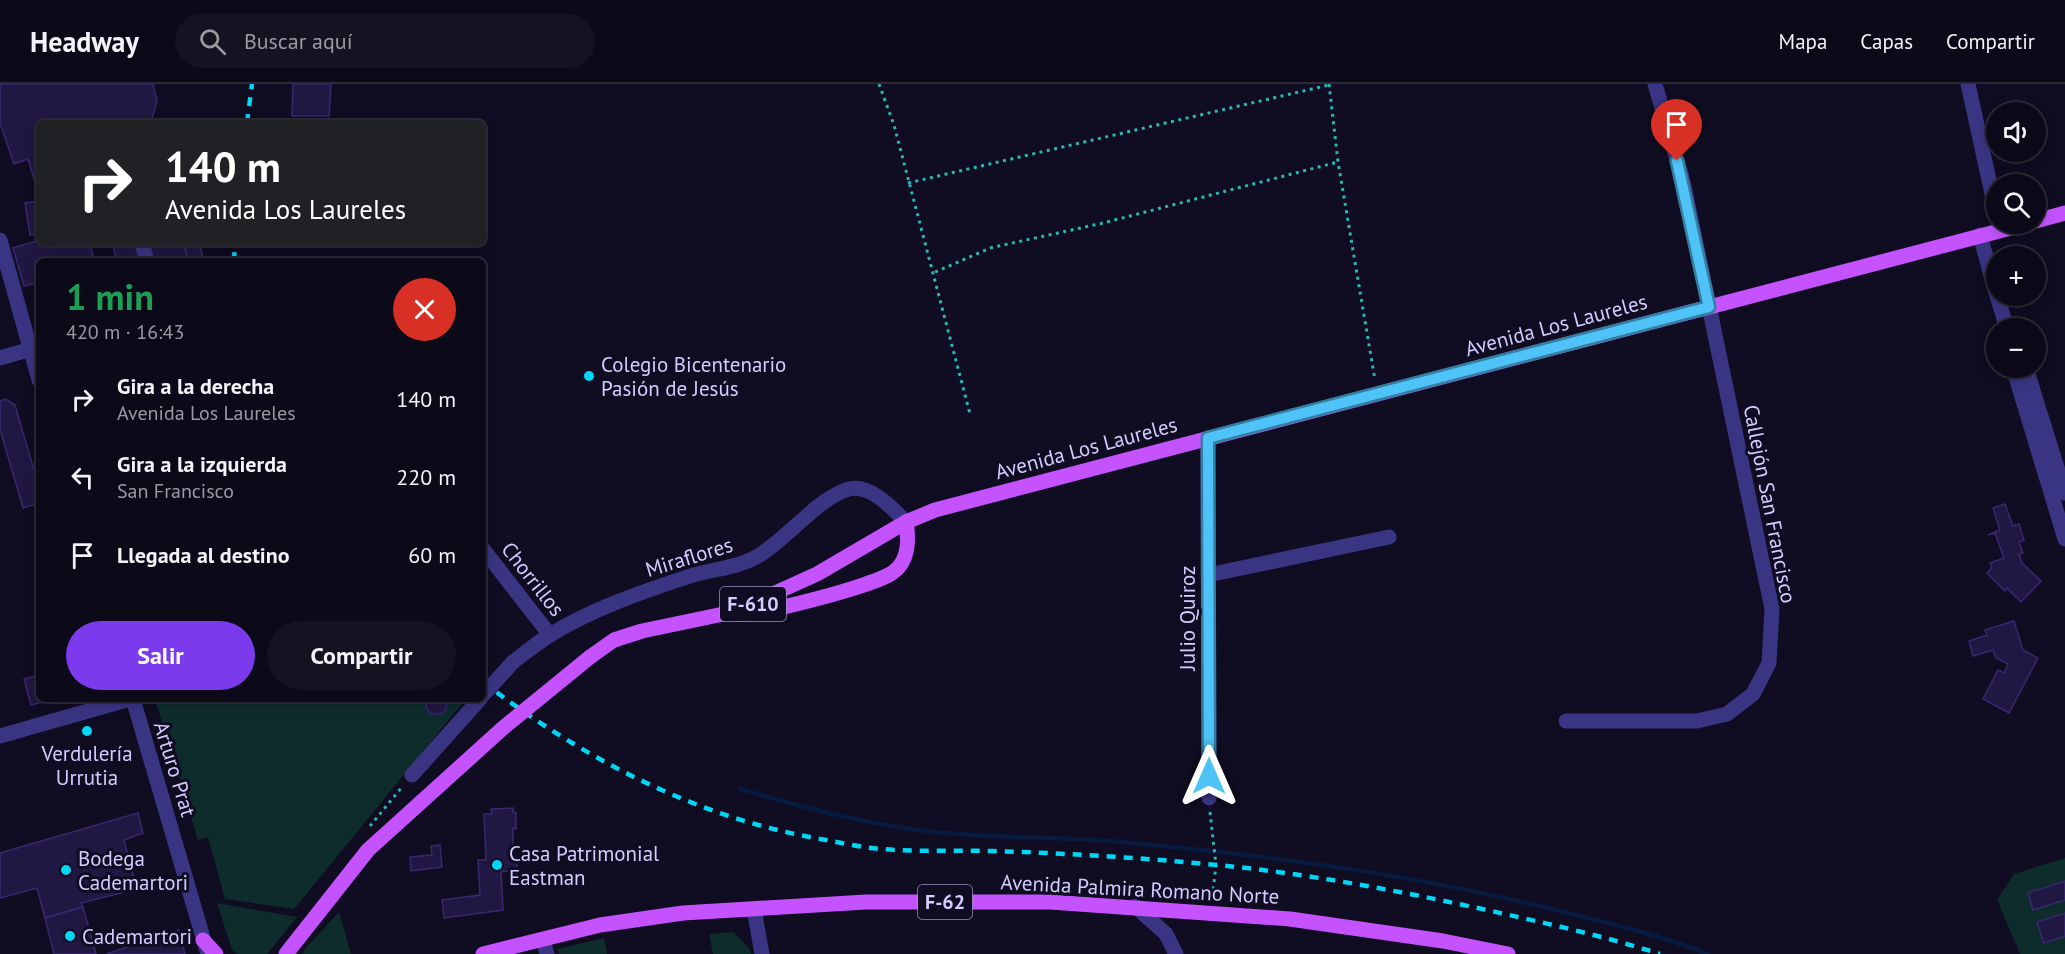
<!DOCTYPE html>
<html lang="es">
<head>
<meta charset="utf-8">
<style>
  :root { --surface:#0c0919; --page:#151222; --text:#f1f3f6; --muted:#9a9aa2; --line:#2c2a38; --accent:#7c3aed }
  body { margin:0; font-family:"PT Sans",sans-serif; background:var(--page); color:var(--text); height:100vh; display:flex; flex-direction:column; font-size:22px; white-space:nowrap }
  * { box-sizing:border-box; margin:0 }
  p { font-size:20px; color:var(--muted) }
  .icon { flex:none; width:33px; height:33px; fill:none; stroke:currentColor; stroke-width:2; stroke-linecap:round; stroke-linejoin:round }
  .map { position:relative; flex:1; overflow:hidden }
  .details { position:absolute; left:36px; top:174px; width:450px; height:444px; display:flex; flex-direction:column; background:var(--surface); border-radius:9px; box-shadow:0 3px 15px #0003,0 0 0 2px var(--line) }
  .details>* { flex:none }
  .guide { position:absolute; left:36px; top:36px; width:450px; height:126px; border-radius:9px; box-shadow:0 3px 15px #0003,0 0 0 2px var(--line); background:#202124; color:#fff; overflow:hidden }
  .fabs { position:absolute; left:1986px; top:18px; display:grid; gap:12px }
  .fabs a { display:grid; place-items:center; width:60px; height:60px; border-radius:50%; background:var(--surface); box-shadow:0 3px 15px #0003,0 0 0 2px var(--line); font-size:30px }
  .pin { position:absolute; display:grid; place-items:center; width:51px; height:51px; color:#fff; margin:-62px -26px; border-radius:50% 50% 50% 0; rotate:-45deg; box-shadow:0 0 6px #0007 }
  .pin .icon { rotate:45deg }
  .me { position:absolute; width:66px; margin:-33px; rotate:0deg; stroke-linejoin:round; filter:drop-shadow(0 0 4px #0008) }
  .turn { display:flex; align-items:center; gap:21px; height:126px; padding:0 30px; font-size:27px }
  .turn .icon { width:78px; height:78px; stroke-width:2.5 }
  .turn b { display:block; font-size:42px; line-height:51px }
  .round { display:grid; place-items:center; flex:none; width:63px; height:63px; border-radius:32px; background:var(--page) }
  .head { display:flex; align-items:center; justify-content:space-between; height:102px; padding:0 30px }
  h1 { font-size:36px; font-weight:700; line-height:45px; color:#1e9e55 }
  .action { display:flex; gap:12px; margin-top:auto; padding:12px 30px }
  .action a { flex:1; height:69px; border-radius:36px; background:var(--accent); color:#fff; font-size:24px; font-weight:700; line-height:69px; text-align:center }
  .action a+a { background:var(--page); color:var(--text) }
  ul { padding:0; list-style:none }
  li { display:flex; align-items:center; gap:18px; height:78px; padding:0 30px }
  li div { flex:1 }
  li b { display:block; font-size:22px }
  li em { font-style:normal }
  header { display:flex; align-items:center; gap:36px; box-sizing:border-box; height:84px; padding:0 30px; background:var(--surface); border-bottom:2px solid var(--line) }
  header strong { font-size:28px }
  nav { display:flex; gap:33px; margin-inline-start:auto; font-size:21px }
  .search { width:420px; height:54px; background:var(--page); display:flex; align-items:center; gap:15px; box-sizing:border-box; padding:0 21px; border-radius:33px; color:var(--muted); font-size:22px }
  .map>svg:first-child { display:block }
</style>
</head>
<body>
<header>
<strong>Headway</strong>
<div class="search"><svg class="icon" aria-label="search" viewBox="0 0 24 24"><circle cx="10" cy="10" r="6"/><path d="M15 15l6 6"/></svg>Buscar aquí</div>
<nav><a>Mapa</a><a>Capas</a><a>Compartir</a></nav>
</header>
<div class="map">
<svg width="2065" height="870" viewBox="0 0 2065 870">
  <rect width="100%" height="100%" fill="#100c21"/>
  <g fill="#0f2c2c">
    <path d="M155 615H466L294 825 225 815 208 753 198 756Z"/>
    <path d="M2065 774V870H2020L1997 816 2014 790Z"/>
    <path d="M217 819 297 833 267 870H238L232 866Z"/>
    <path d="M339 828 351 870H303L305 865Z"/>
    <path d="M733 848 750 865 751 870H713L709 850Z"/>
    <path d="M604 854 607 870H559L557 865Z"/>
  </g>
  <g fill="none" stroke-linecap="round" stroke-linejoin="round">
    <path stroke="#071a40" stroke-width="4.5" d="M740 705C798 722 857 738 918 746 984 755 1054 752 1121 758 1274 772 1426 792 1575 831 1620 842 1665 853 1708 870"/>
  </g>
  <g fill="#211743" stroke="#392870" stroke-width="1.5">
    <path d="M0 0H153L157 17 151 39H39V97L35 98 28 75 14 80 0 39Z"/>
    <path d="M293 0H331L329 32H292Z"/>
    <path d="M39 117V149L30 151 25 119Z"/>
    <path d="M39 156V159H89L95 177H39V198L24 202 13 164Z"/>
    <path d="M112 159H184L188 177H117Z"/>
    <path d="M184 159H199L204 177H188Z"/>
    <path d="M5 315 15 321 34 386 39 384V419L23 424 0 345V317Z"/>
    <path d="M2005 420 2013 442 2019 440 2024 456 2019 458 2023 469 2019 470 2022 479 2041 497 2021 518 2007 504 2005 507 1987 489 1992 484 1990 479 2004 474 1995 449 1988 451 2000 446 1993 424Z"/>
    <path d="M2014 537 2023 566 2038 574 2009 629 1983 615 1998 586 2004 589 2008 580 1996 574 1993 566 1973 572 1969 557 1987 551 1985 546Z"/>
    <path d="M39 591V615H54L31 621 24 595Z"/>
    <path d="M427 615H447L446 625 441 630H431L426 624Z"/>
    <path d="M513 724V728L516 729V745L513 744V772L516 773 517 786 501 788 503 826 444 834 442 816 480 811 478 776H486L484 730H492L491 725Z"/>
    <path d="M138 729 143 749 124 756 137 805 81 819 83 823 45 834 37 804 0 814V769Z"/>
    <path d="M440 761 442 783 411 787 410 773 432 771 431 762Z"/>
    <path d="M2065 797V816L2033 826 2028 809Z"/>
    <path d="M83 823 96 870H54L45 834Z"/>
    <path d="M2065 829V852L2044 859 2037 838Z"/>
    <path d="M179 846 185 870H106Z"/>
  </g>
  <g fill="none" stroke-linecap="round" stroke-linejoin="round">
    <g stroke="#28b8b3" stroke-width="3" stroke-dasharray="3 4.5" stroke-linecap="butt">
      <path d="M879 0 894 41 970 330"/>
      <path d="M1329 0 1338 78 1375 296"/>
      <path d="M908 99 1329 1"/>
      <path d="M935 188 990 164 1103 139 1338 78"/>
      <path d="M1210 728 1216 781 1212 816"/>
      <path d="M370 742 402 703"/>
    </g>
    <g stroke="#3a3583" stroke-width="15">
      <path d="M1968 0 1996 128"/>
      <path d="M1980 151 1996 209"/>
      <path d="M0 156 39 296"/>
      <path d="M142 159 147 177"/>
      <path d="M1997 212 2007 244"/>
      <path d="M0 274 31 265 39 255"/>
      <path d="M2015 284V290L2065 455"/>
      <path d="M2026 284 2065 409"/>
      <path d="M1208 354 1209 714"/>
      <path d="M483 465 550 551"/>
      <path d="M1208 491 1389 453"/>
      <path d="M513 578C525 569 537 559 550 551 590 526 639 509 684 494 708 485 736 485 758 472 786 456 819 413 849 405 871 400 893 425 906 438"/>
      <path d="M133 615 207 867"/>
      <path d="M1566 637H1697L1727 630 1753 610 1769 579 1772 525 1683 97 1655 0"/>
      <path d="M0 652 130 615"/>
      <path d="M412 691 480 615"/>
      <path d="M1135 822 1166 850 1176 870"/>
      <path d="M754 825 762 870"/>
      <path d="M543 856 547 870"/>
    </g>
    <g stroke="#c453ff" stroke-width="15">
      <path d="M2036 137 2065 129"/>
      <path d="M739 530C759 532 875 501 892 489 909 478 909 455 906 438"/>
      <path d="M590 573 614 556 642 547 733 528 817 490 906 438 935 426 2026 140"/>
      <path d="M203 856 216 870"/>
      <path d="M286 870 368 766 503 644"/>
      <path d="M483 870 600 841 683 829 866 818H1050L1290 835 1443 857 1508 870"/>
    </g>
    <g stroke="#00d7f7" stroke-width="4.5" stroke-dasharray="9 8" stroke-linecap="butt">
      <path d="M247 39 252 0"/>
      <path d="M234 177 235 159"/>
      <path d="M483 598C585 676 699 735 826 756 844 759 863 764 881 765 918 768 955 766 992 767 1060 769 1128 773 1195 779 1294 787 1390 805 1487 826 1545 839 1604 852 1660 870"/>
    </g>
    <path stroke="#3a3583" stroke-width="15" d="M483 611 513 578"/>
    <path stroke="#c453ff" stroke-width="15" d="M503 644 590 573"/>
  </g>
  <g fill="none" stroke-linecap="round" stroke-linejoin="round">
    <defs>
      <path id="route" d="M1209 692 1208 354 1709 223 1677 77"/>
    </defs>
    <use href="#route" stroke="#337fa1" stroke-width="15"/>
    <use href="#route" stroke="#4fc3f7" stroke-width="10"/>
  </g>
  <g fill="#00d7f7" stroke="#100c21" stroke-width="2">
    <circle cx="589" cy="292" r="6"/>
    <circle cx="87" cy="647" r="6"/>
    <circle cx="497" cy="781" r="6"/>
    <circle cx="66" cy="786" r="6"/>
    <circle cx="70" cy="852" r="6"/>
  </g>
  <g text-anchor="middle" dominant-baseline="central" stroke-width="6" stroke-linejoin="round" paint-order="stroke">
    <g fill="#100c21" stroke="#9992bc" stroke-width="1.5">
      <rect x="720" y="503" width="66" height="34" rx="4.5"/>
      <rect x="918" y="801" width="54" height="34" rx="4.5"/>
    </g>
    <g font-size="20" font-weight="bold" fill="#d4ccff">
      <text x="753" y="520">F-610</text>
      <text x="945" y="818">F-62</text>
    </g>
    <g font-size="21" fill="#d4ccff" stroke="#100c21">
      <text transform="translate(1556 241) rotate(-15)">Avenida Los Laureles</text>
      <text transform="translate(1086 364) rotate(-15)">Avenida Los Laureles</text>
      <text transform="translate(1770 420) rotate(79)">Callejón San Francisco</text>
      <text transform="translate(689 473) rotate(-17)">Miraflores</text>
      <text transform="translate(533 495) rotate(52)">Chorrillos</text>
      <text transform="translate(1187 534) rotate(-90)">Julio Quiroz</text>
      <text transform="translate(175 685) rotate(73)">Arturo Prat</text>
      <text transform="translate(1140 805) rotate(3)">Avenida Palmira Romano Norte</text>
    </g>
    <g font-size="21" fill="#d4ccff" stroke="#100c21" text-anchor="start">
      <text x="601" y="280">Colegio Bicentenario<tspan x="601" dy="24">Pasión de Jesús</tspan></text>
      <text x="87" y="669" text-anchor="middle">Verdulería<tspan x="87" dy="24">Urrutia</tspan></text>
      <text x="509" y="769">Casa Patrimonial<tspan x="509" dy="24">Eastman</tspan></text>
      <text x="78" y="774">Bodega<tspan x="78" dy="24">Cademartori</tspan></text>
      <text x="82" y="852">Cademartori</text>
    </g>
  </g>
</svg>
<div class="fabs">
<a><svg class="icon" aria-label="sound" viewBox="0 0 24 24"><path d="M4 9h4l5-4v14l-5-4H4zM17 9q2 3 0 6"/></svg></a>
<a><svg class="icon" aria-label="search" viewBox="0 0 24 24"><circle cx="10" cy="10" r="6"/><path d="M15 15l6 6"/></svg></a>
<a>+</a>
<a>−</a>
</div>
<div class="pin" style="left:1677px;top:77px;background:#d93025"><svg class="icon" aria-label="arrive" viewBox="0 0 24 24"><path d="M6 21V4h12l-3 4 3 4H6"/></svg></div>
<svg class="me" style="left:1209px;top:692px" viewBox="-20 -20 40 40"><path d="M0-17L14 15 0 8-14 15z" fill="#4fc3f7" stroke="#fff" stroke-width="4"/></svg>
<div class="guide">
<div class="turn"><svg class="icon" aria-label="right" viewBox="0 0 24 24"><path d="M7 20v-9h11M14 6l5 5-5 5"/></svg><div><b>140 m</b>Avenida Los Laureles</div></div>
</div>
<section class="details">
<div class="head"><div><h1>1 min</h1><p>420 m · 16:43</p></div><a class="round" style="background:#d93025;color:#fff"><svg class="icon" aria-label="close" viewBox="0 0 24 24"><path d="M6 6l12 12M18 6L6 18"/></svg></a></div>
<ul>
<li><svg class="icon" aria-label="right" viewBox="0 0 24 24"><path d="M7 20v-9h11M14 6l5 5-5 5"/></svg><div><b>Gira a la derecha</b><p>Avenida Los Laureles</p></div><em>140 m</em></li>
<li><svg class="icon" aria-label="left" viewBox="0 0 24 24"><path d="M17 20v-9H6M10 6l-5 5 5 5"/></svg><div><b>Gira a la izquierda</b><p>San Francisco</p></div><em>220 m</em></li>
<li><svg class="icon" aria-label="arrive" viewBox="0 0 24 24"><path d="M6 21V4h12l-3 4 3 4H6"/></svg><div><b>Llegada al destino</b></div><em>60 m</em></li>
</ul>
<div class="action"><a>Salir</a><a>Compartir</a></div>
</section>
</div>
</body>
</html>
